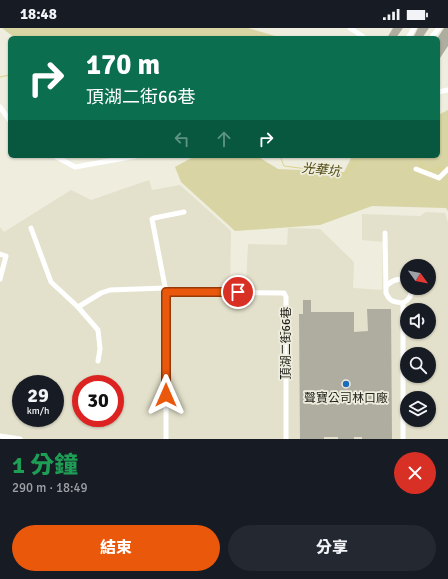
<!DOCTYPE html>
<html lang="zh-TW">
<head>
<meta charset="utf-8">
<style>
  :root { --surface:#171b24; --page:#242831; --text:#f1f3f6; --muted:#9ea1a6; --accent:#ea580c }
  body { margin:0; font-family:Signika,"Noto Sans TC",sans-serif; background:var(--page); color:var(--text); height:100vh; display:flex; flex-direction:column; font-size:15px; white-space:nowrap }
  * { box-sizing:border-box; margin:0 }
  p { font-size:13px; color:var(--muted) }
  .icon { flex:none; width:22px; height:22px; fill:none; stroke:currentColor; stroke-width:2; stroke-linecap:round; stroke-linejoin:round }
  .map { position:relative; height:411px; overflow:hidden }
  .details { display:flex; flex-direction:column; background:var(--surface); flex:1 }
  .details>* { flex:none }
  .hud { position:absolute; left:8px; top:8px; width:432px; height:122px; border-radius:6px; box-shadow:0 1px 3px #0004; background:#0b6e4f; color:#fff; overflow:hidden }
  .needle { width:26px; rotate:123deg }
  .tools { position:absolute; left:400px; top:231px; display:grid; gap:8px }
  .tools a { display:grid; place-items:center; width:36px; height:36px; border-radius:50%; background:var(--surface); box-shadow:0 1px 3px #0004; font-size:20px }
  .speed { position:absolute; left:12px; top:347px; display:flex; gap:8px; font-size:20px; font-weight:700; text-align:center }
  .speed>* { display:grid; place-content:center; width:52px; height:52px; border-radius:50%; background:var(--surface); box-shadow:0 1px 3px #0004; line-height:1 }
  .speed small { font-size:10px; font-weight:400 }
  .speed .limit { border:6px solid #d22; background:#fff; color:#111 }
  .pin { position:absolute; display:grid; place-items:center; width:34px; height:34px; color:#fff; margin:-17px; border:2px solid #fff; border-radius:50%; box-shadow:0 1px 4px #0007 }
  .me { position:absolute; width:44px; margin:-22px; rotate:0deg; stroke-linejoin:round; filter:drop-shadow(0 0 3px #0008) }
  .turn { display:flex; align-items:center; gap:14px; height:84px; padding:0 12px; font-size:18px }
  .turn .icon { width:52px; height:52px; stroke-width:2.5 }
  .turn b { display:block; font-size:28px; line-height:34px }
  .lanes { display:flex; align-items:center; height:38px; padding:0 12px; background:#0003; justify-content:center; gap:20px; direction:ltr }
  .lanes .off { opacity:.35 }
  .round { display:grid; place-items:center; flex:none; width:42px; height:42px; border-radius:21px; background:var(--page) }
  .head { display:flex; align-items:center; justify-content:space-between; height:68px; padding:0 12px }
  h1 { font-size:24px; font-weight:800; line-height:30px; color:#1e9e55 }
  .action { display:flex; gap:8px; margin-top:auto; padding:8px 12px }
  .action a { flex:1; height:46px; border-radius:24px; background:var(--accent); color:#fff; font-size:16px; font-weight:800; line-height:46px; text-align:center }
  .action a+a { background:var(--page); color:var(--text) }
  .status { display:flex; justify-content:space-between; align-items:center; height:28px; padding:0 20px; background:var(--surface); direction:ltr }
  .status svg { height:11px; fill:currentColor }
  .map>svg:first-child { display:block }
</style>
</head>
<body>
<div class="status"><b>18:48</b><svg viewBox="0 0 49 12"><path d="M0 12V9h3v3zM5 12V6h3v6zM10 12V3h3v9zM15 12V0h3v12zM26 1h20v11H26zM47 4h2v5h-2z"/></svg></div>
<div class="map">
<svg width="448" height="411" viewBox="0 0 448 411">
  <rect width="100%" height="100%" fill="#eeedde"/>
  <path fill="#e3e1cb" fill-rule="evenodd" d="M149 152 152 162 180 157 231 203 230 257H246L248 216 287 217 288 200 320 201 354 234 353 260 382 262 383 214 362 212V186L420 188 426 184 445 185 448 194V411H0V199L4 204 71 162 91 172ZM407 238H429V260H407ZM407 282H429V304H407ZM407 326H429V348H407ZM21 356H55V390H21ZM81 356H115V390H81ZM407 370H429V392H407Z"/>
  <g fill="#d9d4a3">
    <path d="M2 0H248L282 10H15Z"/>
    <path d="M448 82V183L446 180 372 178 320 197 235 203 181 154 175 139 195 128H257L278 141 344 144 352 128H438V87Z"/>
  </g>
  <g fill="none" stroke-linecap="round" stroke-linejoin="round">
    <g stroke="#dcd488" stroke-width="1">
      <path d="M0 49 10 47"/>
      <path d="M280 128 284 138 346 146 360 128"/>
      <path d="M417 128 425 142"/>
      <path d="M427 143 445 140"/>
    </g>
  </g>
  <g fill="#aead9f">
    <path d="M393 0H403L396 10H387Z"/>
    <path d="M418 0H429L422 10H413Z"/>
    <path d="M444 0H448V18L438 33V9Z"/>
    <path d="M303 272H311V284H354V304L368 303 367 281H391L392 411H362V409H354V411H338V409H324V411H300L299 286H303Z"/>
  </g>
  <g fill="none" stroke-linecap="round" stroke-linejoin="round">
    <g stroke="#fff" stroke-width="5">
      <path d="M350 0 365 10"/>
      <path d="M408 10 414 0"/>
      <path d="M431 10 439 0"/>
      <path d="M438 64 448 62"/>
      <path d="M0 79 10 93"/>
      <path d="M55 128 75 139 136 128"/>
      <path d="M416 141 439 150 448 141"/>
      <path d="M31 200 51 254 78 279 98 302 100 321 98 333"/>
      <path d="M385 205 386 265C390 274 394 274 403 275"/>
      <path d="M0 226 6 228 0 251"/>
      <path d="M386 258C393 252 398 250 407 252"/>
      <path d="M166 264 284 265 286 269V411"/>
      <path d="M78 279 101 265 110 262 165 260"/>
      <path d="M0 408 20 411"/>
      <path d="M166 411V264L152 191 154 190 184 184"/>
      <path d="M403 411V275C409 272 412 267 412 260"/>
    </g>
  </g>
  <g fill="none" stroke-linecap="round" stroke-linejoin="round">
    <defs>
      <path id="route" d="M166 367V264H238"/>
    </defs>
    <use href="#route" stroke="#983908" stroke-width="10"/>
    <use href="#route" stroke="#ea580c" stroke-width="7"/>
  </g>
  <circle fill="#1f6cbb" stroke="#eeedde" stroke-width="1.5" cx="346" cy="356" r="4"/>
  <g text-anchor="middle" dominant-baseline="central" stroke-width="3.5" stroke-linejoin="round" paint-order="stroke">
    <g font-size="12" fill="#1e1e18" stroke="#eeedde">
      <text transform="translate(286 315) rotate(-90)">頂湖二街66巷</text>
    </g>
    <g font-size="12" fill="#1e1e18" stroke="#eeedde">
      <text x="346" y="370">聲寶公司林口廠</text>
    </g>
    <g font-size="13" font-style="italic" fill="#504a0f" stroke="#eeedde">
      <text transform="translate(321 142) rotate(6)">光華坑</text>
    </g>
  </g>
</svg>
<div class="tools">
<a><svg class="needle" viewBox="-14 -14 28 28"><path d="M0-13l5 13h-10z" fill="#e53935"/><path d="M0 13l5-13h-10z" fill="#9ea1a6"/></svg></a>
<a><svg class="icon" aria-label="sound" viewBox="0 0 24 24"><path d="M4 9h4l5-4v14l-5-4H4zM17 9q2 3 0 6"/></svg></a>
<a><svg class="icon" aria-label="search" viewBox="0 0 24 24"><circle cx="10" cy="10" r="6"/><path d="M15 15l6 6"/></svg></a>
<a><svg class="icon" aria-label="layers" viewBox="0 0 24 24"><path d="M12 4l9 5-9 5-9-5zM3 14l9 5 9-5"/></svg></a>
</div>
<div class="speed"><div>29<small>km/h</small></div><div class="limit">30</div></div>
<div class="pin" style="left:238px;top:264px;background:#d93025"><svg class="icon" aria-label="arrive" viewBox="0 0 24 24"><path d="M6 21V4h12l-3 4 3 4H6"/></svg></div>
<svg class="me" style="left:166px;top:367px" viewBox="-20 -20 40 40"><path d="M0-17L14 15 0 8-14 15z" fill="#ea580c" stroke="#fff" stroke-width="4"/></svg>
<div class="hud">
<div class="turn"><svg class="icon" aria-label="right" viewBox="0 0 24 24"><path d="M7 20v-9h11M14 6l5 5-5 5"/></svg><div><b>170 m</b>頂湖二街66巷</div></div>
<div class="lanes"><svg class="icon off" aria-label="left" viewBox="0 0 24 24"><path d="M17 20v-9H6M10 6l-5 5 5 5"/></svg><svg class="icon off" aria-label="ahead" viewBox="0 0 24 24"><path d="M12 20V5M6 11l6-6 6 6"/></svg><svg class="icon" aria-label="right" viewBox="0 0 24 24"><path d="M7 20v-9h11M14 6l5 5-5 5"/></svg></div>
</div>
</div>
<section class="details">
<div class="head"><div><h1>1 分鐘</h1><p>290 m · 18:49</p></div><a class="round" style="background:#d93025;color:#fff"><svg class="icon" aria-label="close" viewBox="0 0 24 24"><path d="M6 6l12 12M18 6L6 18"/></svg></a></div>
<div class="action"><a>結束</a><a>分享</a></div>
</section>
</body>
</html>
